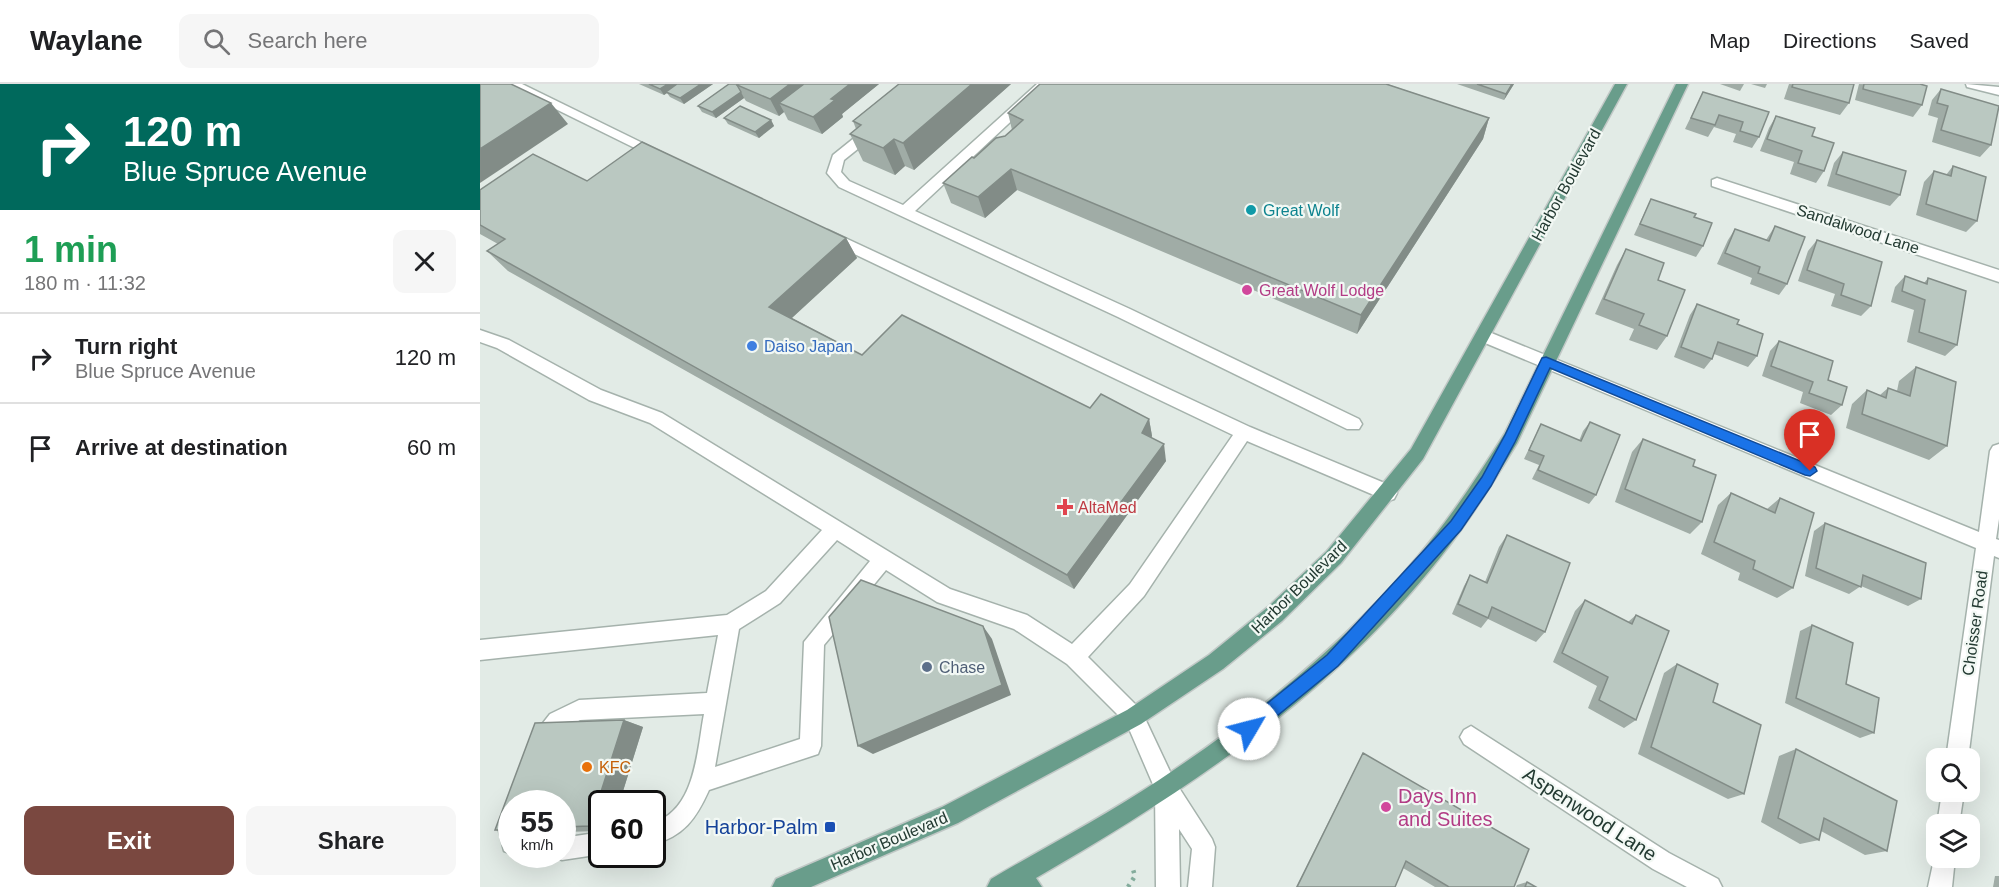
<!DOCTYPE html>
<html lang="en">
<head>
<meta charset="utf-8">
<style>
  :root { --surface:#fff; --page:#f6f6f6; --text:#202124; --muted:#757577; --line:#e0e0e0; --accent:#7a4840 }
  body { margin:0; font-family:Arial,sans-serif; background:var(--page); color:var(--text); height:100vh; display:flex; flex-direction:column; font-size:22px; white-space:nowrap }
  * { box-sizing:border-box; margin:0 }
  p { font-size:20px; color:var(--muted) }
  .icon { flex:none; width:33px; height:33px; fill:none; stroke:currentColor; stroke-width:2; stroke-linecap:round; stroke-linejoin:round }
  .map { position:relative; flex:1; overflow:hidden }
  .details { display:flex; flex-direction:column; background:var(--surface); width:480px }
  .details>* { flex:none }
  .hud { background:#00695c; color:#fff; overflow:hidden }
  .fabs { position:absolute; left:1446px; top:664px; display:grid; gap:12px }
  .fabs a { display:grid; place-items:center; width:54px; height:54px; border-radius:12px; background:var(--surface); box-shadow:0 6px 24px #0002; font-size:30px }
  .speed { position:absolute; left:18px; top:706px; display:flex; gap:12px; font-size:30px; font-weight:700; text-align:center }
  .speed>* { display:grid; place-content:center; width:78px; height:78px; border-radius:50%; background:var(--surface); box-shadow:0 6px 24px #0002; line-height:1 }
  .speed small { font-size:15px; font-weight:400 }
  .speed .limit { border:3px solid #111; border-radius:9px; background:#fff; color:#111 }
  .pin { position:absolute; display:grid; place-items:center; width:51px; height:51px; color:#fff; margin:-62px -26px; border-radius:50% 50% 50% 0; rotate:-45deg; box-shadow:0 0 6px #0007 }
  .pin .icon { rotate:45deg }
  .me { position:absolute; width:66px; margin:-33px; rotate:53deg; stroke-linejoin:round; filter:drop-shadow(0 0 4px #0008) }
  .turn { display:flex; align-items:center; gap:21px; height:126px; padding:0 24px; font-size:27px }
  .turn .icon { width:78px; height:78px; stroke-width:2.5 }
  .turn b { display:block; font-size:42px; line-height:51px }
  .round { display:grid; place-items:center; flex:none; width:63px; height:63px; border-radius:12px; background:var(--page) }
  .headline { display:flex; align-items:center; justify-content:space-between; height:102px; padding:0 24px }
  h1 { font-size:36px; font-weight:700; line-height:45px; color:#1e9e55 }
  .primary-button { display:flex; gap:12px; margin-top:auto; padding:12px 24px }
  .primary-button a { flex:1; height:69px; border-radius:12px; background:var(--accent); color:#fff; font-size:24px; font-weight:700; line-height:69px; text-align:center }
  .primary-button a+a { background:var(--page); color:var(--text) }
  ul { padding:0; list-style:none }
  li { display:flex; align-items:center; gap:18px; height:90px; padding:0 24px; border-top:2px solid var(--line) }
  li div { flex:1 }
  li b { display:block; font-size:22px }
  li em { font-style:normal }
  header { display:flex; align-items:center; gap:36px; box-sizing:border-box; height:84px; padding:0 30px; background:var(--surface); border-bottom:2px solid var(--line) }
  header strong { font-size:28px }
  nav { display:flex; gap:33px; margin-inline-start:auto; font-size:21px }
  .search { width:420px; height:54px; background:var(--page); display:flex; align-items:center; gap:15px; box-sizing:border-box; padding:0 21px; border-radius:12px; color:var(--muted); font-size:22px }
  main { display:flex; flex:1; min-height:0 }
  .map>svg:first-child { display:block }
</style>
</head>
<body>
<header>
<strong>Waylane</strong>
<div class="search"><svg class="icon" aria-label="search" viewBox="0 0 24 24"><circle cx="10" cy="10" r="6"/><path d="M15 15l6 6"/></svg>Search here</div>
<nav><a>Map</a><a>Directions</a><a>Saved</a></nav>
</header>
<main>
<section class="details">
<div class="hud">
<div class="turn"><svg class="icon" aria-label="right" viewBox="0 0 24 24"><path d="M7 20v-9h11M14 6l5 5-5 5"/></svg><div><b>120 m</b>Blue Spruce Avenue</div></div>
</div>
<div class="headline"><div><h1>1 min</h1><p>180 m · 11:32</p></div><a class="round"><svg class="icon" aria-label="close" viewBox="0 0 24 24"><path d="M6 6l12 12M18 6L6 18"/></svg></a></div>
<ul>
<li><svg class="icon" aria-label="right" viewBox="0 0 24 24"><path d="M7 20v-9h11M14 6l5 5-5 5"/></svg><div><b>Turn right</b><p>Blue Spruce Avenue</p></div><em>120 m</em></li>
<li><svg class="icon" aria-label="arrive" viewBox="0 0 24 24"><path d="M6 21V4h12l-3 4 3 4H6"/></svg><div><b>Arrive at destination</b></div><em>60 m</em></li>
</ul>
<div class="primary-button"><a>Exit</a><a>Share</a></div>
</section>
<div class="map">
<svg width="1519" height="803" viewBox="0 0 1519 803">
  <rect width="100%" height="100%" fill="#e2ebe6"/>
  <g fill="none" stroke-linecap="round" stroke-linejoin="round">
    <defs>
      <g id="minor">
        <path d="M25 0H42L187 71 185 74H175Z"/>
        <path d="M557 0H571L435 127 650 225 879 335 882 340 879 345H867L638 233 359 103 347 89 353 71 389 42H399V48L364 76 361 88 369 97 423 121Z"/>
        <path d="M1486 0 1519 3V11L1487 3Z"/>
        <path d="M1237 94 1519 186V198L1232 102V96Z"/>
        <path d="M348 146 770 343 914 403 917 409 914 415 908 417 767 357 664 512 608 573 661 626 694 696 732 755 735 763 732 803H708L712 765 699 745 700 803H676L675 705 647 640 587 580 534 545 457 518 406 486 344 561 341 662 338 670 229 706C216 735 204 752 172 761V739C216 727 217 666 224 630L100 636 85 645 71 666 63 669 55 666 52 658 59 644 70 630 99 616 227 609 238 551 0 576V556L247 531 286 507 342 446 170 339 109 316 17 264 0 258V246L29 256 121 306 182 329 470 505 547 531 592 560 650 500 753 351 343 155 341 151ZM357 456 390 477 324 558 320 655 235 683 259 545 300 519Z"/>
        <path d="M1004 246 1499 448 1510 367 1513 362 1519 360V435L1516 455 1519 456V474L1514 472 1488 675H1466L1496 464 998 256 996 252Z"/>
        <path d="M991 642 1189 769 1238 795 1242 803H1207L1173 785 984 660 980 653 984 646Z"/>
        <path d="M1462 708H1484L1479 741H1457Z"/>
        <path d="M32 725V770L24 767 18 743 24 728Z"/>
        <path d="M122 748V770L82 776 74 773 73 771H82V754Z"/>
        <path d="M1456 766V774H1475L1472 803H1448Z"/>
      </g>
      <g id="major">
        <path d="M1135 0H1147L943 375 861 479 802 537 743 585 661 640 478 739 331 803H292L296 795 462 723 647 626 729 571 788 523 847 467 931 365Z"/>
        <path d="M1196 0H1208L1037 359C1016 394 994 429 969 462 861 605 710 705 556 794L562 803H507L511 795C567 762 625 732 679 696 781 628 880 548 956 450 981 418 1003 384 1025 349Z"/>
      </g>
    </defs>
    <use href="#minor" stroke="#a5b2ac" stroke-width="3"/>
    <use href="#major" stroke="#c1c8c6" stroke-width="3"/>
    <path stroke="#84ac9c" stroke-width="4.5" stroke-dasharray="3 5" stroke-linecap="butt" d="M648 803 655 792 652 782"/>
    <use href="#minor" fill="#fff" fill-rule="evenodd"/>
    <use href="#major" fill="#699d8b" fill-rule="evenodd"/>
  </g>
  <g fill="#a0aca6">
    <path d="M159 0H233L204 20 190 13 187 9 184 11Z"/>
    <path d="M249 0H399L362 30 363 33 342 50 308 36 304 28 299 32 266 17 264 14 236 34 222 28 218 22Z"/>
    <path d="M419 0H531L434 86 425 82 415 91 383 77 370 50 376 45 373 37Z"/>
    <path d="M907 0 1009 34 1003 55 877 250 537 106 505 134 471 119 463 99 494 74 525 52 532 46 528 29Z"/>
    <path d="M977 0H1034L1024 16Z"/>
    <path d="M1240 0H1264L1260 7Z"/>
    <path d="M1271 0H1287L1285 4Z"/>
    <path d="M1309 0H1374L1369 19 1360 31 1304 15Z"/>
    <path d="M1379 0H1440L1442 21 1433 33 1375 16Z"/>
    <path d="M1461 5 1511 61 1500 73 1452 58 1458 34 1448 31 1452 16Z"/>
    <path d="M1223 8 1289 28 1279 53 1272 64 1253 58 1256 50 1234 43 1228 53 1205 45Z"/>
    <path d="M1296 32 1332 52 1344 87 1336 99 1310 90 1314 78 1280 67 1289 44Z"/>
    <path d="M244 34 291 36 294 42 279 54 248 40Z"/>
    <path d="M1363 68 1420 111 1410 122 1347 102 1354 79Z"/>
    <path d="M1473 82 1497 137 1486 148 1436 131 1444 98 1454 87 1466 91Z"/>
    <path d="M107 97 366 154 377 174 312 234 382 271 610 324 669 335 672 352 671 354 686 377 594 505 28 187 7 167 18 160 0 150V106Z"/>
    <path d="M1171 115 1214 133 1223 162 1216 173 1154 151Z"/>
    <path d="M1295 142 1307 200 1299 211 1270 200 1272 194 1237 180 1248 156 1255 145 1286 156Z"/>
    <path d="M1337 156 1391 222 1381 232 1351 222 1355 210 1318 197 1328 167Z"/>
    <path d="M1146 165 1178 196 1187 252 1177 266 1149 256 1154 245 1115 230 1137 181Z"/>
    <path d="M1425 192 1444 199 1448 194 1477 261 1465 272 1427 258 1434 226 1411 218 1415 203Z"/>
    <path d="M1217 220 1257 240 1277 272 1268 283 1234 270 1232 275 1224 285 1194 273 1210 231Z"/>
    <path d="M1299 257 1348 296 1362 321 1351 331 1320 319 1323 308 1282 292 1290 267Z"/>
    <path d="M1436 283 1467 362 1449 376 1366 344 1372 320 1387 306 1400 311 1408 304 1417 307 1419 297Z"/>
    <path d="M1110 338 1116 411 1109 420 1052 395 1059 381 1044 375 1061 340 1099 357 1103 347Z"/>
    <path d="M1163 355 1213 382 1222 438 1210 450 1135 418 1152 368Z"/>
    <path d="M1251 409 1287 425 1300 414 1313 504 1297 514 1258 496 1260 489 1221 470 1238 421Z"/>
    <path d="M1345 439 1441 515 1428 522 1381 502 1369 510 1325 492 1334 447Z"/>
    <path d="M1027 451 1065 548 1056 558 1008 535 1001 544 972 530 984 502 990 491 1005 498 1019 463Z"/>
    <path d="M1105 516 1148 538 1156 531V636L1144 644 1108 624 1117 602 1073 578 1095 527Z"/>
    <path d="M1332 541 1366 600 1394 649 1380 654 1305 619 1320 547Z"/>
    <path d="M1197 580 1233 618 1264 710 1248 715 1158 670 1184 589Z"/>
    <path d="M144 636 163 643 139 720H122V747L82 748V720H32V749L15 746 55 639Z"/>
    <path d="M1316 665 1407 767 1385 771 1341 747 1339 756 1320 760 1281 738 1299 672Z"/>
    <path d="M883 669 1034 803H955L923 784 915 803H816Z"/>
    <path d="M1515 792H1519V803H1513Z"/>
    <path d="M1047 798 1056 803H1036L1037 801Z"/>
  </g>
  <g fill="#828c87">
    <path d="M188 0H200L186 8 187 9 184 11 180 5Z"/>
    <path d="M221 0H233L204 20 200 14Z"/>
    <path d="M310 0H341L299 19 304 28 299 32 290 15Z"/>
    <path d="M370 0H399L362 30 363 33 342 50 333 33 351 15Z"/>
    <path d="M492 0H531L434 86 423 59Z"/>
    <path d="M1032 0H1034L1024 16 1026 10Z"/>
    <path d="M261 8 264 14 236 34 232 28Z"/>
    <path d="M71 19 88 40 0 99V65Z"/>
    <path d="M1009 34 1003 55 877 250 881 231Z"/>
    <path d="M291 36 294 42 279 54 275 48Z"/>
    <path d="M414 55 425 82 415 91 403 64Z"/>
    <path d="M531 85 537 106 505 134 498 113Z"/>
    <path d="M366 154 377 174 303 242 289 223Z"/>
    <path d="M669 335 672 352 665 366 662 349Z"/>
    <path d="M684 360 686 377 594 505 587 491Z"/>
    <path d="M503 542 512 555 531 611 393 670 378 662Z"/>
    <path d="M144 636 163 643 139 720H122V744L110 742Z"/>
  </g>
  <g fill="#bac8c1" stroke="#828c87" stroke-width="1.5">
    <path d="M0 0H31L71 19 0 65Z"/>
    <path d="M169 0H188L180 5Z"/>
    <path d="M197 0H221L200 14 186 8Z"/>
    <path d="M249 0H258L257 1 261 8 232 28 218 22Z"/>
    <path d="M258 0H310L290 15 257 1Z"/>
    <path d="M324 0H370L351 15 355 16 333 33 299 19Z"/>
    <path d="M419 0H492L423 59 414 55 403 64 370 50 381 41 373 37Z"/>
    <path d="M560 0H906L1009 34 881 231 531 85 498 113 463 99 492 73 494 74 516 54 525 52 543 36 528 29Z"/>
    <path d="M997 0H1032L1026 10Z"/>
    <path d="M1313 0H1374L1369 19 1312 3Z"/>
    <path d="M1384 0H1440L1447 2 1442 21 1383 5Z"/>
    <path d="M1461 5 1519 22 1511 61 1461 46 1468 22 1457 19Z"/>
    <path d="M1223 8 1289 28 1279 53 1260 47 1263 38 1239 31 1235 41 1211 34Z"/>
    <path d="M260 22 291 36 275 48 244 34Z"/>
    <path d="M1296 32 1335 44 1332 52 1354 59 1344 87 1318 79 1322 67 1287 55Z"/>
    <path d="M162 58 366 154 289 223 382 271 422 231 610 324 621 310 669 335 662 349 684 360 587 491 7 167 25 155 0 141V106L53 70 107 97Z"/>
    <path d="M1363 68 1426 87 1420 111 1356 90Z"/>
    <path d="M1473 82 1506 93 1497 137 1446 120 1454 87 1471 92Z"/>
    <path d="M1171 115 1216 130 1214 133 1232 139 1223 162 1160 140Z"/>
    <path d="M1295 142 1325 153 1307 200 1278 189 1280 183 1245 169 1255 145 1289 157Z"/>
    <path d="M1337 156 1402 178 1391 222 1361 211 1364 200 1327 186Z"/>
    <path d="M1146 165 1184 179 1178 196 1205 206 1187 252 1159 241 1164 230 1124 215Z"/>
    <path d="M1425 192 1447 200 1448 194 1486 207 1477 261 1439 248 1445 216 1422 207Z"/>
    <path d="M1217 220 1259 236 1257 240 1283 250 1277 272 1238 258 1232 275 1201 263Z"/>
    <path d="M1299 257 1353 277 1348 296 1367 303 1362 321 1329 309 1333 298 1291 282Z"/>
    <path d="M1436 283 1476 298 1467 362 1382 330 1387 306 1406 314 1408 304 1430 312Z"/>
    <path d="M1110 338 1140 351 1116 411 1058 386 1064 372 1049 366 1061 340 1101 357Z"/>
    <path d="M1163 355 1215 376 1213 382 1236 391 1222 438 1145 405Z"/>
    <path d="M1251 409 1295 429 1300 414 1334 429 1313 504 1273 485 1275 477 1234 458Z"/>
    <path d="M1345 439 1446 479 1441 515 1383 491 1381 503 1336 484Z"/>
    <path d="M1027 451 1090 479 1065 548 1012 523 1008 534 978 520 990 491 1007 499Z"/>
    <path d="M381 496 503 542 522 601 378 662 349 533Z"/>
    <path d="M1105 516 1152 540 1156 531 1189 547 1156 636 1119 616 1128 593 1082 569Z"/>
    <path d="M1332 541 1373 559 1366 600 1399 614 1394 649 1316 614Z"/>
    <path d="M1197 580 1238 600 1233 618 1281 641 1264 710 1171 663Z"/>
    <path d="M144 636 110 742 82 743V720H32V746H15L55 639Z"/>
    <path d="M1316 665 1417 717 1407 767 1344 734 1339 756 1298 734Z"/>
    <path d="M883 669 1049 765 1034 803H969L926 777 915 803H817Z"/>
    <path d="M1047 798 1056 803H1045Z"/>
  </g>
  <path fill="#1a73e8" stroke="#114b97" stroke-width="1.5" d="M1066 273 1335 383 1337 387 1330 392 1325 391 1070 284 1035 358 1011 402 981 446 858 582 775 650 769 653 763 650 761 645 763 639 847 571 971 437 1002 393 1025 351 1062 274Z"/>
  <circle fill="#0f9aa8" stroke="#f2f8f4" stroke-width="2" cx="771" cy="126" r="6"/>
  <g fill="#d1479c" stroke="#f2f8f4" stroke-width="2">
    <circle cx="767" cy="206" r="6"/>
    <circle cx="906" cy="723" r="6"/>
  </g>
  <circle fill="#3f7fe0" stroke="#f2f8f4" stroke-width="2" cx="272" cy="262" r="6"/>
  <path fill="#e0444e" stroke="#f2f8f4" stroke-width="2" d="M582 414h6v6h6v6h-6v6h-6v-6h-6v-6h6z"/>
  <circle fill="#5c6f8a" stroke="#f2f8f4" stroke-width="2" cx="447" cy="583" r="6"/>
  <circle fill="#e8710a" stroke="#f2f8f4" stroke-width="2" cx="107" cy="683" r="6"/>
  <rect fill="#1a4fb4" stroke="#f2f8f4" stroke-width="2" x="344" y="737" width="12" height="12" rx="3"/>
  <g text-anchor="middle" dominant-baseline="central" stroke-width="4.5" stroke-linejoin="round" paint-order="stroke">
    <g font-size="16" fill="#233a32" stroke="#f2f8f4">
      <text transform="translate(1086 101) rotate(-61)">Harbor Boulevard</text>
      <text transform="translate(1378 145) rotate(18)">Sandalwood Lane</text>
      <text transform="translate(819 503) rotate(-44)">Harbor Boulevard</text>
      <text transform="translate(1495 539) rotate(-82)">Choisser Road</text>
      <text transform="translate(409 757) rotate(-23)">Harbor Boulevard</text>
    </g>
    <g font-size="16" fill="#0d838f" stroke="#f2f8f4" text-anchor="start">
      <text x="783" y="126">Great Wolf</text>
    </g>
    <g font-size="16" fill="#b23c85" stroke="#f2f8f4" text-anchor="start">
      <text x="779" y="206">Great Wolf Lodge</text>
    </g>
    <g font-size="16" fill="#366cbe" stroke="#f2f8f4" text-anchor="start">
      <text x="284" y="262">Daiso Japan</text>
    </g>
    <g font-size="16" fill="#be3a42" stroke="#f2f8f4" text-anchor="start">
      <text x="598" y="423">AltaMed</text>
    </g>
    <g font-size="16" fill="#4e5e75" stroke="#f2f8f4" text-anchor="start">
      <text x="459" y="583">Chase</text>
    </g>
    <g font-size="16" fill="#c56008" stroke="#f2f8f4" text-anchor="start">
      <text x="119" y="683">KFC</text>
    </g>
    <g font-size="20" fill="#b23c85" stroke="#f2f8f4" text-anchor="start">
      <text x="918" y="712">Days Inn<tspan x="918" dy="23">and Suites</tspan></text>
    </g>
    <g font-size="20" fill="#233a32" stroke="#f2f8f4">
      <text transform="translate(1110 730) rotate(33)">Aspenwood Lane</text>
    </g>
    <g font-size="20" fill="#164399" stroke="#f2f8f4" text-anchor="end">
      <text x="338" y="743">Harbor-Palm</text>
    </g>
  </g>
</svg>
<div class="fabs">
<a><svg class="icon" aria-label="search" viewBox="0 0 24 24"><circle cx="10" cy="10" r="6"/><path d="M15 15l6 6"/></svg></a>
<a><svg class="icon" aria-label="layers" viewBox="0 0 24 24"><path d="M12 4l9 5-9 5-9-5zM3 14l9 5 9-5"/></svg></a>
</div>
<div class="speed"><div>55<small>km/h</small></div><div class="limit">60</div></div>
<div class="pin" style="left:1330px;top:387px;background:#d93025"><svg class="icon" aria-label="arrive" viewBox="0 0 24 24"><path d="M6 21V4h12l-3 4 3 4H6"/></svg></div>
<svg class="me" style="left:769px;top:645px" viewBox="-20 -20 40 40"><circle r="19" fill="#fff"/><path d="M0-13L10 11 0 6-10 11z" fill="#1a73e8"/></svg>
</div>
</main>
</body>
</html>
